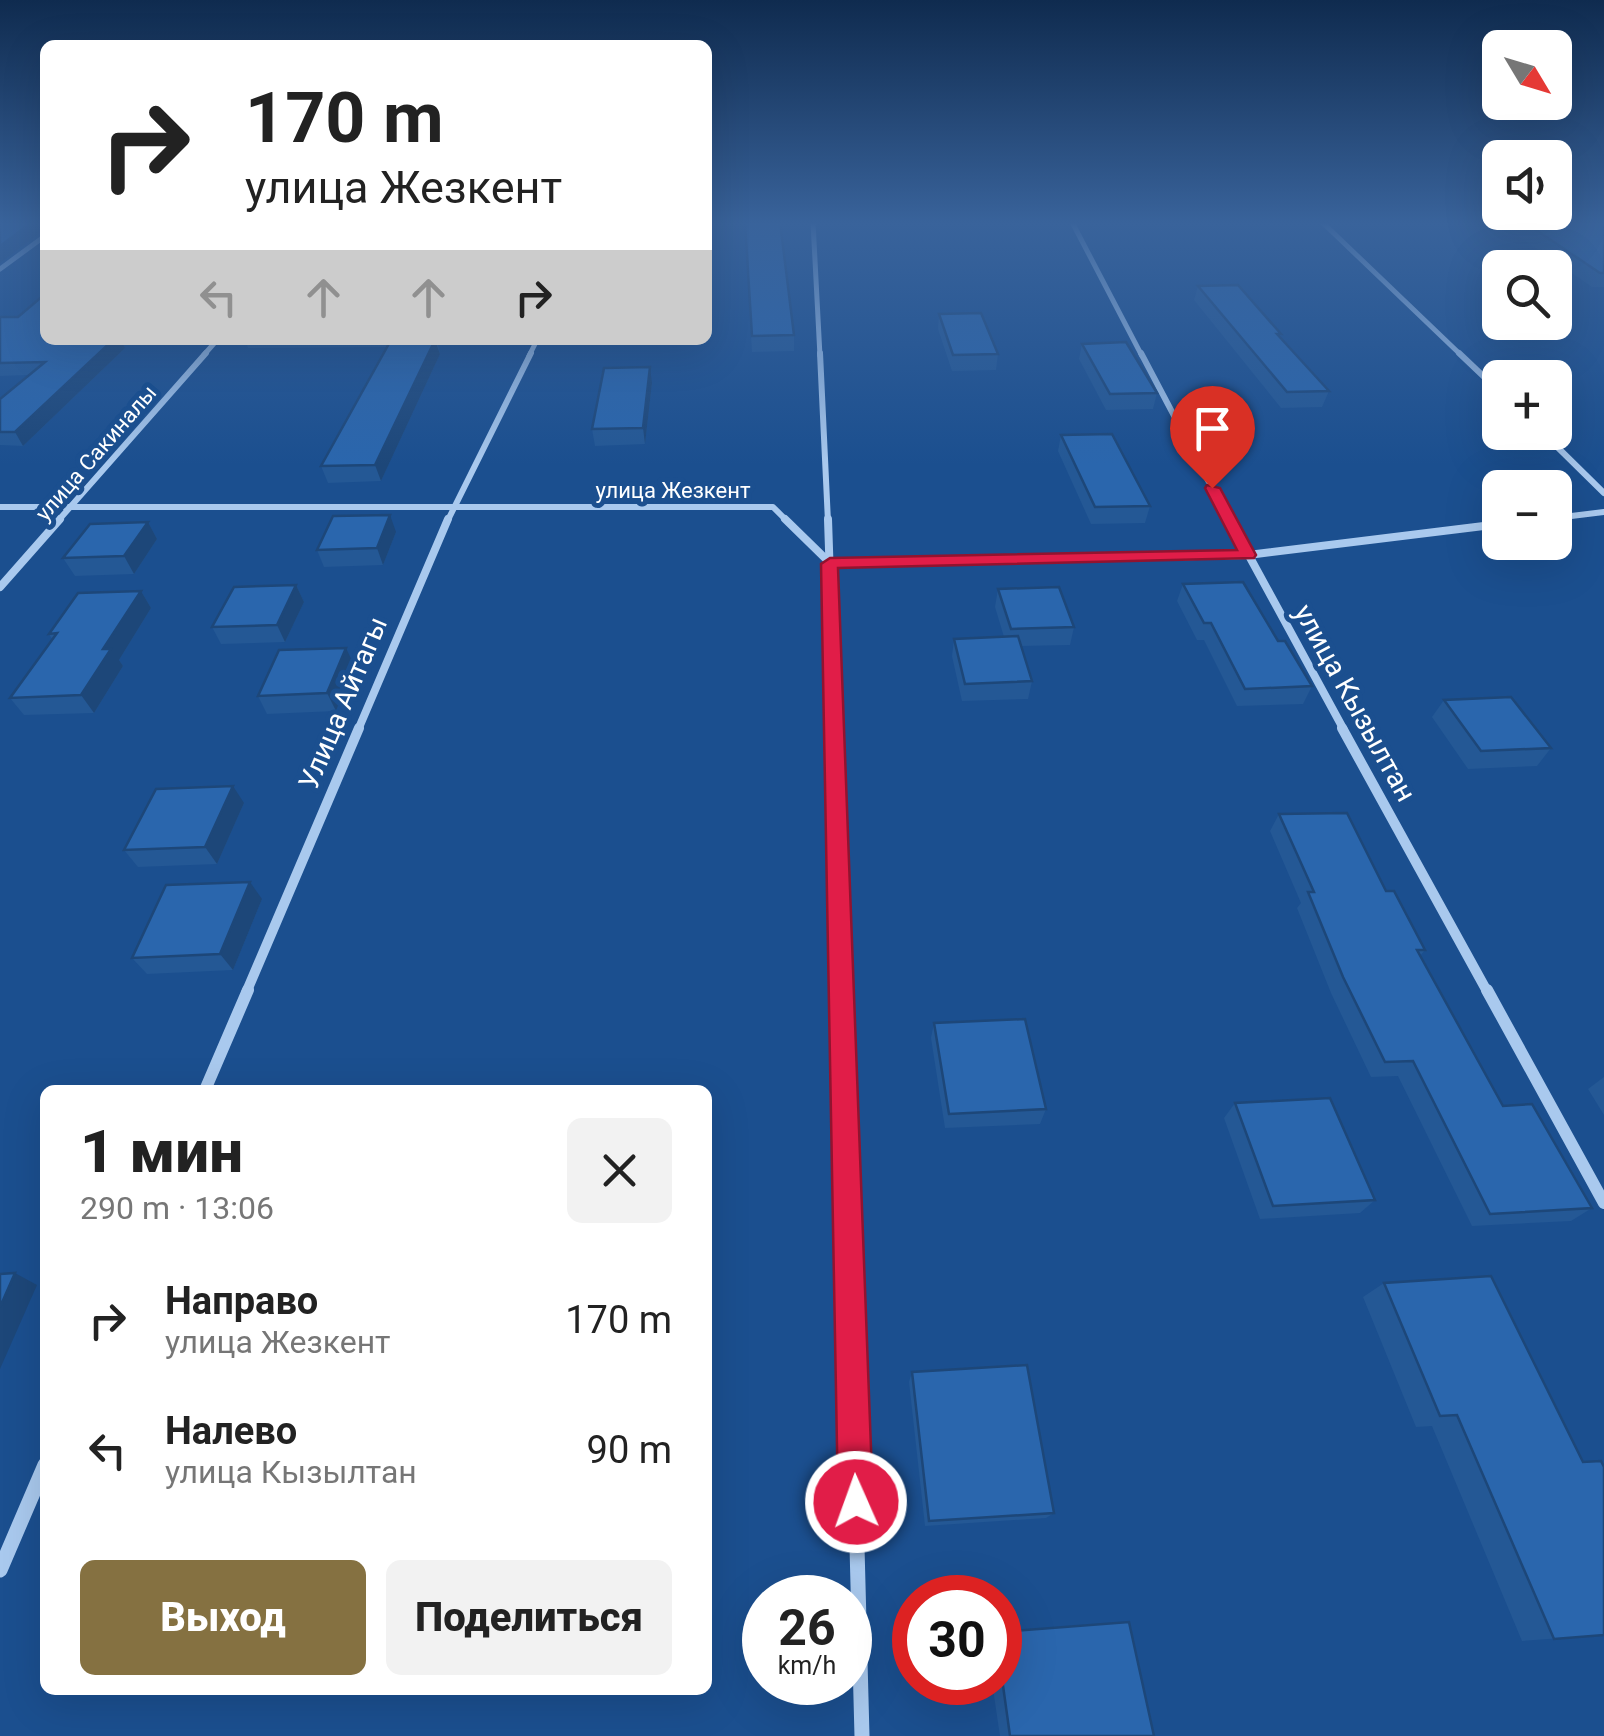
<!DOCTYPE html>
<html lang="ru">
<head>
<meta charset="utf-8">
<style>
  :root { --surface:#fff; --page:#f2f2f2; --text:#222; --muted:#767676; --accent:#857141 }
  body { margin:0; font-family:Roboto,sans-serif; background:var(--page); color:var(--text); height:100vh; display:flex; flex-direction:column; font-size:38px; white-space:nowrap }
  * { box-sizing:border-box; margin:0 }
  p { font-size:32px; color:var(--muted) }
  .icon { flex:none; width:55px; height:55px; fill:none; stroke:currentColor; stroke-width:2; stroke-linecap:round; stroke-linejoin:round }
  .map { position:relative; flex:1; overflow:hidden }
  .sheet { position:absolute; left:40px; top:1085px; width:672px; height:610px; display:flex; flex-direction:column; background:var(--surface); border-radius:15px; box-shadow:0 10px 40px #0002 }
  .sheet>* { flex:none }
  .top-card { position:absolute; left:40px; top:40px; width:672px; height:305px; border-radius:15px; box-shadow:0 10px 40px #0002; background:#fff; color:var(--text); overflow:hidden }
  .needle { width:65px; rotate:128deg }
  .controls { position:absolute; left:1482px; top:30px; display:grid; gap:20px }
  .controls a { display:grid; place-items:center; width:90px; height:90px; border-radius:15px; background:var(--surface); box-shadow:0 10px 40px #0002; font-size:50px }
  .speed { position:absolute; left:742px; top:1575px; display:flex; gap:20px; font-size:50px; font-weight:700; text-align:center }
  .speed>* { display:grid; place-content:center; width:130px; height:130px; border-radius:50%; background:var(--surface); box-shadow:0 10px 40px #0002; line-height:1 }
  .speed small { font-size:25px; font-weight:400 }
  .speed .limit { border:15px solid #d22; background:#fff; color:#111 }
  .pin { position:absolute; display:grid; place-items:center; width:85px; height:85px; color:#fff; margin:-102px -42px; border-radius:50% 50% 50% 0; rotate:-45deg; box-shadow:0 0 10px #0007 }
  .pin .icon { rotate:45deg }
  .me { position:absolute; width:110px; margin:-55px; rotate:358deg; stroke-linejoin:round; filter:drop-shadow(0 0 8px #0008) }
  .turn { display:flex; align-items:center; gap:35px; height:210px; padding:0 40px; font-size:45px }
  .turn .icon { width:130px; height:130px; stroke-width:2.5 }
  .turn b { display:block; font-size:70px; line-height:85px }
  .lanes { display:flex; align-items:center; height:95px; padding:0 40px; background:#0003; justify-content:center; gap:50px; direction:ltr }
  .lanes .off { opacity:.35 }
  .round { display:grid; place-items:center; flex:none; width:105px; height:105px; border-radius:15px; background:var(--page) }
  .head { display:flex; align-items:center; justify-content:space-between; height:170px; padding:0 40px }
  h1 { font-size:60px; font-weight:800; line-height:75px }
  .primary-button { display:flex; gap:20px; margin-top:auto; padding:20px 40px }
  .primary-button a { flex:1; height:115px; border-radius:15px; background:var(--accent); color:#fff; font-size:40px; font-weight:800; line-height:115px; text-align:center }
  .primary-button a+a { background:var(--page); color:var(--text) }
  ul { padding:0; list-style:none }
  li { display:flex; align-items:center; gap:30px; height:130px; padding:0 40px }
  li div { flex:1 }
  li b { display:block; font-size:38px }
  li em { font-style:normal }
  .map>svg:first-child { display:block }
</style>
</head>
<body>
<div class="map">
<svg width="1604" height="1736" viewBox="0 0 1604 1736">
  <rect width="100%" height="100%" fill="#1b4f8f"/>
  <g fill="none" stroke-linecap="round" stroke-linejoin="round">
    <g stroke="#a9c9ee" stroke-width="5">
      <path d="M813 222 820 356"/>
      <path d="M1072 222 1142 356"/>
      <path d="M1322 222 1462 356"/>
      <path d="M0 269 45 236"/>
      <path d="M203 356 217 340"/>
      <path d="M529 356 537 340"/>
    </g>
    <g stroke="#a9c9ee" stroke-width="6">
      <path d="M820 353 828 522"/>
      <path d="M1141 353 1230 522"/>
      <path d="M1459 353 1500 392"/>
      <path d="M1542 432 1604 493"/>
      <path d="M0 507H773L788 522"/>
      <path d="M1555 518 1604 512"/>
      <path d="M57 522 206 353"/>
      <path d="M447 522 531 353"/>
    </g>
    <g stroke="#a9c9ee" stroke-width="8">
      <path d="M785 519 830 563 1248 555 1500 524"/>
      <path d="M828 519 835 730"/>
      <path d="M1229 519 1344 730"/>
      <path d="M0 587 60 519"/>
      <path d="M358 730 448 519"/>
    </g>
    <g stroke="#a9c9ee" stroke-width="10">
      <path d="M834 728 842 993"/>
      <path d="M1342 728 1488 993"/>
      <path d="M246 993 359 728"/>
    </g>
    <g stroke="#a9c9ee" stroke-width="12">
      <path d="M842 990 851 1323"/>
      <path d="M1487 990 1604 1203"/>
      <path d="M205 1090 248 990"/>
    </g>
    <g stroke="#a9c9ee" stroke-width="15">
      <path d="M851 1320 862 1736"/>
      <path d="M0 1570 45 1465"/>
    </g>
  </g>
  <g fill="#245895">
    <path d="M745 222 794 335V351L752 352Z"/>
    <path d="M1498 222H1604V287H1592Z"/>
    <path d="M1198 286 1281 334 1280 337 1329 391 1322 407 1281 408 1194 300Z"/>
    <path d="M939 314 998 354 996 370 952 371 938 329Z"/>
    <path d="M0 317 45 340H121L125 348 23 446 0 445V399L28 375 0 376Z"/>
    <path d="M245 340H437L440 354 381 481 328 483 321 466 387 347 248 348Z"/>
    <path d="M1082 344 1157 393 1153 409 1106 410 1079 359Z"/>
    <path d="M652 383 645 444 595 446 592 429Z"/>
    <path d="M1061 435 1150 506 1145 523 1091 524 1058 451Z"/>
    <path d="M148 522 157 539 134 574 75 576 63 558Z"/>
    <path d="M396 532 383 565 324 567 317 550Z"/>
    <path d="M1183 584 1278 641 1312 686 1303 704 1237 706 1204 640H1197L1177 601Z"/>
    <path d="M296 585 304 602 285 642 221 644 212 627Z"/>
    <path d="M998 589 1074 627 1070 645 1021 646 1032 681 1028 699 962 701 952 656 954 639 1004 637 995 607Z"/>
    <path d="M141 591 151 608 119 660 123 666 94 713 24 715 10 698 52 639 49 634Z"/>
    <path d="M354 665 336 711 267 714 258 696Z"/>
    <path d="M1444 700 1551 748 1537 766 1468 769 1432 717Z"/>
    <path d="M244 803 217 864 138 867 124 850Z"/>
    <path d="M1279 814 1386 891 1425 950 1420 956 1503 1106 1592 1208 1571 1221 1472 1226 1398 1076 1371 1077 1331 993 1297 908 1301 903 1270 831Z"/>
    <path d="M262 899 233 970 147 974 132 958Z"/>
    <path d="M934 1023 1046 1109 1040 1124 945 1128 931 1038Z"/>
    <path d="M1604 1077V1115L1588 1089Z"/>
    <path d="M1235 1103 1375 1200 1360 1213 1260 1219 1224 1118Z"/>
    <path d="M1384 1283 1604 1635 1522 1641 1432 1426 1416 1427 1363 1297Z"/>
    <path d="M912 1372 1054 1513 1046 1518 925 1526 909 1382Z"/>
    <path d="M1000 1632 1154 1736H1000L992 1682H1000Z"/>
  </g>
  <g fill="#1d4779">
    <path d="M32 222H45V229L0 263V246Z"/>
    <path d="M113 340H121L125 348 23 446 15 432Z"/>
    <path d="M435 340 440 354 381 481 375 465Z"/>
    <path d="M650 367 652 383 645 444 643 428Z"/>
    <path d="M390 515 396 532 383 565 377 548Z"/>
    <path d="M148 522 157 539 134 574 124 556Z"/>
    <path d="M296 585 304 602 285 642 277 625Z"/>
    <path d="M141 591 151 608 119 660 123 666 94 713 81 695 103 649Z"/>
    <path d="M346 648 354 665 336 711 327 693Z"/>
    <path d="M233 786 244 803 217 864 205 847Z"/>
    <path d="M250 882 262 899 233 970 220 954Z"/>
    <path d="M15 1273 37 1285 0 1369V1307Z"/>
  </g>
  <g fill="#2a66ad" stroke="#1d4779" stroke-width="2.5">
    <path d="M0 222H32L0 246Z"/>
    <path d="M745 222H780L794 335 752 336Z"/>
    <path d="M1524 222H1601L1604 224V273H1600Z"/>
    <path d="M1238 285 1281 334H1277L1329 391 1287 392 1198 286Z"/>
    <path d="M45 294V340H113L15 432H0V399L45 362 0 363V317H18Z"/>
    <path d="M981 313 998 354 953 355 939 314Z"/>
    <path d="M391 340H435L375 465 321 466Z"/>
    <path d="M1126 342 1157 393 1110 394 1082 344Z"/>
    <path d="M650 367 643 428 592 429 604 368Z"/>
    <path d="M1112 434 1150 506 1095 507 1061 435Z"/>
    <path d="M390 515 377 548 317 550 333 516Z"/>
    <path d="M148 522 124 556 63 558 90 524Z"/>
    <path d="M1243 582 1278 641H1285L1312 686 1245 689 1211 623H1204L1183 584Z"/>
    <path d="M296 585 277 625 212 627 234 587Z"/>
    <path d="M1059 587 1074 627 1011 629 998 589Z"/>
    <path d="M141 591 103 649H111L81 695 10 698 57 633 49 634 78 593Z"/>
    <path d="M1018 636 1032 681 965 684 954 639Z"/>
    <path d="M346 648 327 693 258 696 279 650Z"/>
    <path d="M1511 697 1551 748 1481 751 1444 700Z"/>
    <path d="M233 786 205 847 124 850 156 789Z"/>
    <path d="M1347 813 1386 891H1394L1425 950H1417L1503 1106 1532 1104 1592 1208 1490 1214 1413 1061 1385 1062 1343 977 1308 892H1314L1279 814Z"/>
    <path d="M250 882 220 954 132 958 166 885Z"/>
    <path d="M1025 1019 1046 1109 949 1114 934 1023Z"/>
    <path d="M1330 1098 1375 1200 1273 1206 1235 1103Z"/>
    <path d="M15 1273 0 1307V1274Z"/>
    <path d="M1491 1276 1583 1462 1601 1461 1604 1467V1635L1554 1639 1457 1415 1440 1416 1384 1283Z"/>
    <path d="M1027 1365 1054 1513 929 1521 912 1372Z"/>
    <path d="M1129 1622 1154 1736H1010L1000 1664V1632Z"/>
  </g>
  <linearGradient id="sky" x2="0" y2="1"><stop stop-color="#0f2b4f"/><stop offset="0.48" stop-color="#39639b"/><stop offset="1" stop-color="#39639b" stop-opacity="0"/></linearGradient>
  <rect width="1604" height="465" fill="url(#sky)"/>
  <path fill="#e11d48" stroke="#92132f" stroke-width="2.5" d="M1207 485 1220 488 1256 555 1254 558 838 568 873 1502 868 1514 856 1519 843 1514 838 1502 821 564 830 558 1237 550 1205 488Z"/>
  <g text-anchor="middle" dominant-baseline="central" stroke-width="10" stroke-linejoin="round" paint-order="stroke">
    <g font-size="22" fill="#fff" stroke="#1b4f8f">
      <text transform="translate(96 453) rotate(-49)">улица Сакиналы</text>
      <text x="673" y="490">улица Жезкент</text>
    </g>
    <g font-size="28" fill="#fff" stroke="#1b4f8f">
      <text transform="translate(343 703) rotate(-67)">Улица Айтагы</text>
      <text transform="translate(1355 703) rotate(61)">улица Кызылтан</text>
    </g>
  </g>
</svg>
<div class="controls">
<a><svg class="needle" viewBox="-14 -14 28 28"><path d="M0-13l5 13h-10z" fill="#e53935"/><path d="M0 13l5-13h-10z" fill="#767676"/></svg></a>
<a><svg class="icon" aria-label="sound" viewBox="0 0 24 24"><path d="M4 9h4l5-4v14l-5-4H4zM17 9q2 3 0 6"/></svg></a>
<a><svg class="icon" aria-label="search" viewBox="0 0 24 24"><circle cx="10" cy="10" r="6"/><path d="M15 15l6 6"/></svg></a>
<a>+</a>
<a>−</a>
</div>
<div class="speed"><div>26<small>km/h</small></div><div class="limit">30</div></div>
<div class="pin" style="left:1212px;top:488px;background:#d93025"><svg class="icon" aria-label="arrive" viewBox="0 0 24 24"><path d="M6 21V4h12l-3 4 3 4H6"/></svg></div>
<svg class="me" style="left:856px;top:1502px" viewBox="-20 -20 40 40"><circle r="17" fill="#e11d48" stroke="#fff" stroke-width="3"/><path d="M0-11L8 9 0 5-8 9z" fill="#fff"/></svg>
<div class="top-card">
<div class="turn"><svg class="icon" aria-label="right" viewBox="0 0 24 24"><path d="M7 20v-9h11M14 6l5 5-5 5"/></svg><div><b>170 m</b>улица Жезкент</div></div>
<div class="lanes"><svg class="icon off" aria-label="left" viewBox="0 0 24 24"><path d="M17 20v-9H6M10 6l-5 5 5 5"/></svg><svg class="icon off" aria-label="ahead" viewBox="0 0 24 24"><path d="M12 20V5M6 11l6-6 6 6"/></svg><svg class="icon off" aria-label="ahead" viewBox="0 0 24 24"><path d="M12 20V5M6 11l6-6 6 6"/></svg><svg class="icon" aria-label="right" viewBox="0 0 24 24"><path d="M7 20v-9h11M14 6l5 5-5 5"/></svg></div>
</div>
<section class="sheet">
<div class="head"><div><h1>1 мин</h1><p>290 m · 13:06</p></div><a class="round"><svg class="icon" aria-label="close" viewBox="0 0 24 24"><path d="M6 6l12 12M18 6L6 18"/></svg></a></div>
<ul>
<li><svg class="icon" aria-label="right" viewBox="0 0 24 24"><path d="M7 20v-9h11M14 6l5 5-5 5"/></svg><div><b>Направо</b><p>улица Жезкент</p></div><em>170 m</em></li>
<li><svg class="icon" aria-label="left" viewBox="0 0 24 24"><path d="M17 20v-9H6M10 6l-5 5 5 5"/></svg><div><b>Налево</b><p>улица Кызылтан</p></div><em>90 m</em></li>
</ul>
<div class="primary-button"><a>Выход</a><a>Поделиться</a></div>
</section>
</div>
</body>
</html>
